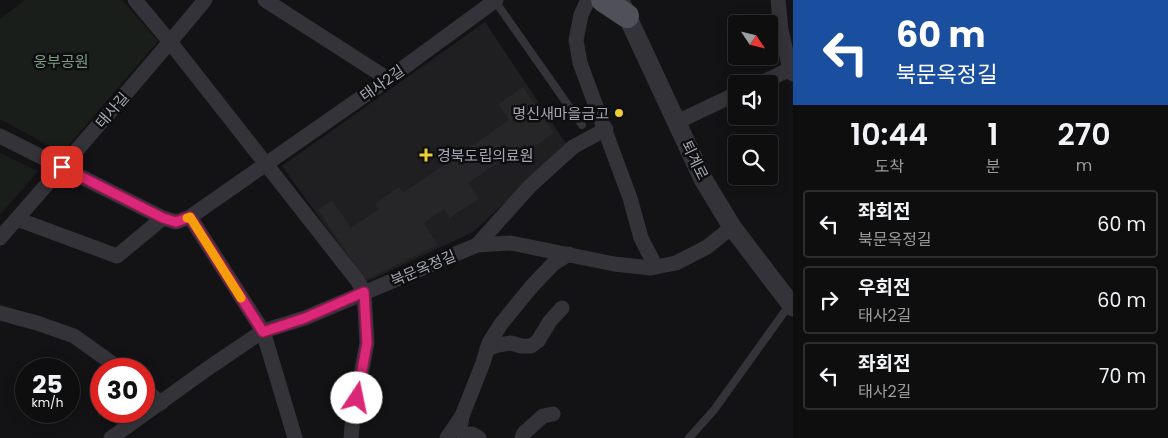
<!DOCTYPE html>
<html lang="ko">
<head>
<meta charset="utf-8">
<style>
  :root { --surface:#0e0e0f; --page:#1c1c1d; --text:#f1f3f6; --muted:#9b9c9e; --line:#2e2e2f }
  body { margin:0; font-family:Poppins,"Noto Sans KR",sans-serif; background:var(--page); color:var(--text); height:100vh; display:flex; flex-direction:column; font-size:19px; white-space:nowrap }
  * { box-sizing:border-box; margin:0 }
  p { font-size:16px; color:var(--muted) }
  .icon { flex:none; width:28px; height:28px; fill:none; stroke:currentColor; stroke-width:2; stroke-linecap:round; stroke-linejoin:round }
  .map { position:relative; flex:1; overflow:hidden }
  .panel { display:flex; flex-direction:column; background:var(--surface); width:375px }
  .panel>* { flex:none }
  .top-card { background:#1a4fa0; color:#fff; overflow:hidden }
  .needle { width:32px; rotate:125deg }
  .controls { position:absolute; left:728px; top:15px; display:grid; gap:10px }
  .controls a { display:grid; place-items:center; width:50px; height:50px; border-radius:5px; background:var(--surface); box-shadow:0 2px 12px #0003,0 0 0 1px var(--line); font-size:25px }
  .speed { position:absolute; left:15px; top:358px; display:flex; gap:10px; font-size:25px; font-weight:700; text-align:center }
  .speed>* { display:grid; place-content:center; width:65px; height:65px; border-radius:50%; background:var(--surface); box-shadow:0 2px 12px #0003,0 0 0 1px var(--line); line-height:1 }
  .speed small { font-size:12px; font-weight:400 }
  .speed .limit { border:8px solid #d22; background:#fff; color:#111 }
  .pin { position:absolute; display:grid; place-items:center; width:42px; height:42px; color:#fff; margin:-21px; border-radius:10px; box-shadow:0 2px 8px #0006 }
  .me { position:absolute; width:55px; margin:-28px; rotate:11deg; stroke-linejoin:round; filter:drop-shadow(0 0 4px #0008) }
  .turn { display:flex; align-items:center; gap:18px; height:105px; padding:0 20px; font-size:22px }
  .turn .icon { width:65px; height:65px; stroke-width:2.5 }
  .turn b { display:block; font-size:35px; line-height:42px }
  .eta { display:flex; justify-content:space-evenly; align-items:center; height:85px; text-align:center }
  .eta b { font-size:30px; font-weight:600; line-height:35px }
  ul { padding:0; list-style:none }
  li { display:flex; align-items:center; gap:15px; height:68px; margin:0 10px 8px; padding:0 10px; border:2px solid var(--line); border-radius:5px }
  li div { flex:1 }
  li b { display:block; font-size:19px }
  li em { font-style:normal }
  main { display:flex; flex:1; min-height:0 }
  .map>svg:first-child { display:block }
</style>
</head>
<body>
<main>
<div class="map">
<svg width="793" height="438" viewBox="0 0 793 438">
  <rect width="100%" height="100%" fill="#131214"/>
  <path fill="#1f1e21" d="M485 22 567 145 473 232 366 282 282 166Z"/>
  <g fill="#191e1b">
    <path d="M25 0H122L158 41 62 153 0 119V19Z"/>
    <path d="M0 153 38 171 0 215Z"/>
  </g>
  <path fill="#262528" d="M523 87 554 133 530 150 525 144 468 183 479 199 450 218 444 209 424 223 438 245 365 280 318 210 332 200 351 228 379 209 375 204 399 187 403 193 509 120 498 104Z"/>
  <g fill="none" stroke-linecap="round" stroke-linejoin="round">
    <g stroke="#343339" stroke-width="8">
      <path d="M495 1 582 125"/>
      <path d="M689 438 714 410 790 304"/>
    </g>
    <g stroke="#343339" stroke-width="15">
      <path d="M135 0 170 42 357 280 364 292 367 343 353 416 351 438"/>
      <path d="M265 0 388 79"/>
      <path d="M588 0 581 15 576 40 580 63 630 198 641 238 656 267"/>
      <path d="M778 0 781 30 790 69 793 74"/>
      <path d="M759 84 790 69"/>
      <path d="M677 122 736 94"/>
      <path d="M0 136 163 218 176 222 190 217 388 79 496 0"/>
      <path d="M190 217 263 331 295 438"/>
      <path d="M17 219 117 256 163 218"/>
      <path d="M0 238C69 159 138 81 205 0"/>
      <path d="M477 245 530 186 573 147 606 129"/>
      <path d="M0 313 37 323 74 336 120 369"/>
      <path d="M487 349 498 345 511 343 521 346H531L538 341 550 321 562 308"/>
      <path d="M144 389 161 403"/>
      <path d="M462 416 460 429 464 435 472 434 479 438"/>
      <path d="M111 438 207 369 263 331 305 318 477 245 511 243 614 264 651 268 676 263 707 247 732 227"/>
      <path d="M447 438 462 416 483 363 489 343 501 324 532 286 553 264 569 254"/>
      <path d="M522 438 524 433 543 416 553 414"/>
    </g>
    <path stroke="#343339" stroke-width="19" d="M622 5 703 179 732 227 793 307"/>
    <path stroke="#505058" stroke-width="24" d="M603 0 627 16"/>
  </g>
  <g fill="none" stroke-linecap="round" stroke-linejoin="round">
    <defs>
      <path id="route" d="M62 167 163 218 176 222 190 217 263 332 305 318 364 292 367 343 357 398"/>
    </defs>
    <use href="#route" stroke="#8e194d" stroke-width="12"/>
    <use href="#route" stroke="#db2777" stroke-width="9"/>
    <path stroke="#f59e0b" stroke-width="9" d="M187 218 190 217 241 298"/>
  </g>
  <g fill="#ebcf33" stroke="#0e0d0f" stroke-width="2">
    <circle cx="619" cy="113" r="5"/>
    <path d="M423.5 147.5h5v5h5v5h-5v5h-5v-5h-5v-5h5z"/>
  </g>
  <g text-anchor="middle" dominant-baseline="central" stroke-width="5" stroke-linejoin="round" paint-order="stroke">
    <g font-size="15" fill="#7c9e84" stroke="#0e0d0f">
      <text x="61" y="61">웅부공원</text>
    </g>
    <g font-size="15" fill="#a4a6b4" stroke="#0e0d0f">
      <text transform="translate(382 83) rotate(-35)">태사2길</text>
      <text transform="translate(112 110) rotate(-49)">태사길</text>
      <text transform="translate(695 160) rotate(64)">퇴계로</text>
      <text transform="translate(423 268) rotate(-23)">북문옥정길</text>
    </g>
    <g font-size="15" fill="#a4a6b4" stroke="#0e0d0f" text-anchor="end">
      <text x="609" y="113">명신새마을금고</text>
      <text x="437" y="155" text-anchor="start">경북도립의료원</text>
    </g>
  </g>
</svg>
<div class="controls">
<a><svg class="needle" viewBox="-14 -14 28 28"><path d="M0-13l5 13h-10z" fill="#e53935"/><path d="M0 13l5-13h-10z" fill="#9b9c9e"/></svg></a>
<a><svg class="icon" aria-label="sound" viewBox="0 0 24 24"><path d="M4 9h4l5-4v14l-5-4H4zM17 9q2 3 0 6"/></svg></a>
<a><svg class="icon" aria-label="search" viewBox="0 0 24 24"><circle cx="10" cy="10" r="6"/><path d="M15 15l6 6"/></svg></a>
</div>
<div class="speed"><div>25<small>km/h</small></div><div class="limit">30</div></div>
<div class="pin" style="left:62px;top:167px;background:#d93025"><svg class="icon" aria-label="arrive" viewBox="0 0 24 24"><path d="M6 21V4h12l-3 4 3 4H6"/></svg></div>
<svg class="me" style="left:357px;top:398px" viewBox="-20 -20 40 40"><circle r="19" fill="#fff"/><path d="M0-13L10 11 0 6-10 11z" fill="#db2777"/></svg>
</div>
<section class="panel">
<div class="top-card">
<div class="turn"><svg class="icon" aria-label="left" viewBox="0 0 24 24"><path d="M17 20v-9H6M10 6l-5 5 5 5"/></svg><div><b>60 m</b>북문옥정길</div></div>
</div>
<div class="eta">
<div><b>10:44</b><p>도착</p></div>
<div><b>1</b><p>분</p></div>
<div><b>270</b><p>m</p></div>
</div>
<ul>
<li><svg class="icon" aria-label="left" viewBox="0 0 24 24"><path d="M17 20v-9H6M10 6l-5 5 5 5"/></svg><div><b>좌회전</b><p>북문옥정길</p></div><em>60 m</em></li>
<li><svg class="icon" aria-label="right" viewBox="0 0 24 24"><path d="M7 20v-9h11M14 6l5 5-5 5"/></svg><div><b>우회전</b><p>태사2길</p></div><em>60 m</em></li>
<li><svg class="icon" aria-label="left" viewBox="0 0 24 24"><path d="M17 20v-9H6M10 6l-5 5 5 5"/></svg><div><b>좌회전</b><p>태사2길</p></div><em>70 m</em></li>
</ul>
</section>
</main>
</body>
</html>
